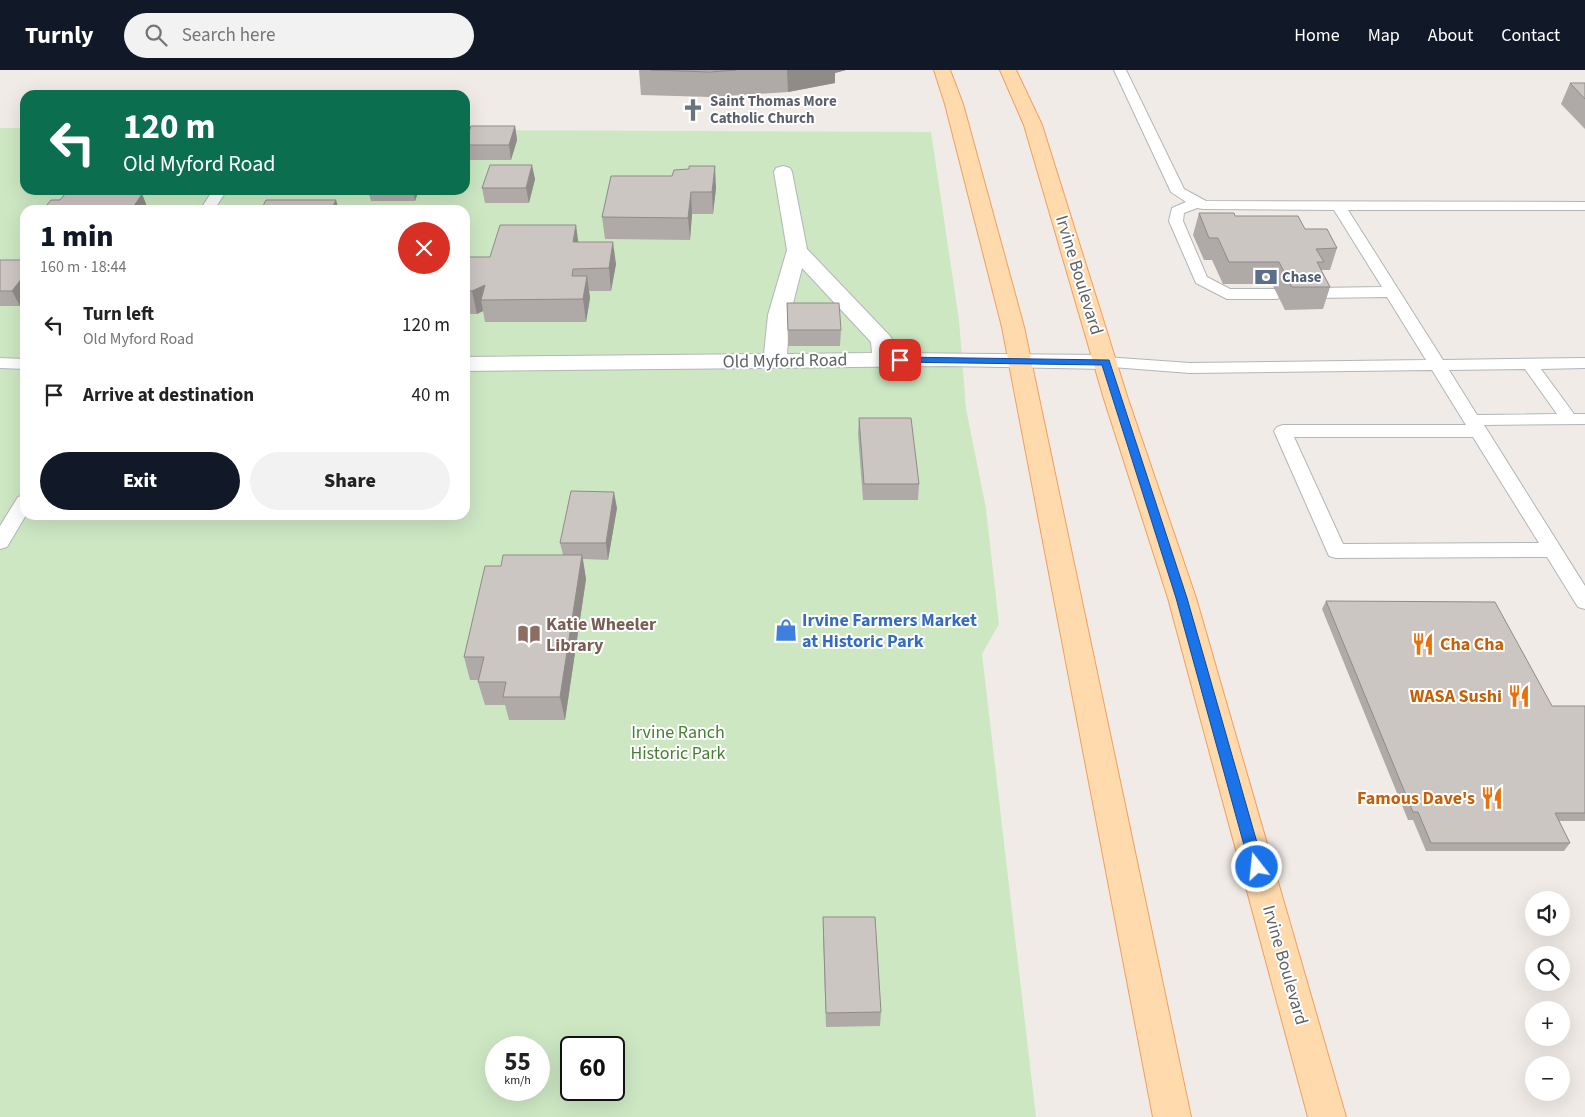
<!DOCTYPE html>
<html lang="en">
<head>
<meta charset="utf-8">
<style>
  :root { --surface:#fff; --page:#f2f2f2; --text:#222; --muted:#767676; --accent:#111827 }
  body { margin:0; font-family:"Source Sans 3",sans-serif; background:var(--page); color:var(--text); height:100vh; display:flex; flex-direction:column; font-size:19px; white-space:nowrap }
  * { box-sizing:border-box; margin:0 }
  p { font-size:16px; color:var(--muted) }
  .icon { flex:none; width:28px; height:28px; fill:none; stroke:currentColor; stroke-width:2; stroke-linecap:round; stroke-linejoin:round }
  .map { position:relative; flex:1; overflow:hidden }
  .drawer { position:absolute; left:20px; top:135px; width:450px; height:315px; display:flex; flex-direction:column; background:var(--surface); border-radius:15px; box-shadow:0 5px 20px #0002 }
  .drawer>* { flex:none }
  .top-card { position:absolute; left:20px; top:20px; width:450px; height:105px; border-radius:15px; box-shadow:0 5px 20px #0002; background:#0b6e4f; color:#fff; overflow:hidden }
  .controls { position:absolute; left:1525px; top:821px; display:grid; gap:10px }
  .controls a { display:grid; place-items:center; width:45px; height:45px; border-radius:50%; background:var(--surface); box-shadow:0 5px 20px #0002; font-size:25px }
  .speed { position:absolute; left:485px; top:966px; display:flex; gap:10px; font-size:25px; font-weight:700; text-align:center }
  .speed>* { display:grid; place-content:center; width:65px; height:65px; border-radius:50%; background:var(--surface); box-shadow:0 5px 20px #0002; line-height:1 }
  .speed small { font-size:12px; font-weight:400 }
  .speed .limit { border:2px solid #111; border-radius:8px; background:#fff; color:#111 }
  .pin { position:absolute; display:grid; place-items:center; width:42px; height:42px; color:#fff; margin:-21px; border-radius:10px; box-shadow:0 2px 8px #0006 }
  .me { position:absolute; width:55px; margin:-28px; rotate:344deg; stroke-linejoin:round; filter:drop-shadow(0 0 4px #0008) }
  .turn { display:flex; align-items:center; gap:18px; height:105px; padding:0 20px; font-size:22px }
  .turn .icon { width:65px; height:65px; stroke-width:2.5 }
  .turn b { display:block; font-size:35px; line-height:42px }
  .round { display:grid; place-items:center; flex:none; width:52px; height:52px; border-radius:26px; background:var(--page) }
  .headline { display:flex; align-items:center; justify-content:space-between; height:85px; padding:0 20px }
  h1 { font-size:30px; font-weight:800; line-height:38px; color:var(--accent) }
  .button { display:flex; gap:10px; margin-top:auto; padding:10px 20px }
  .button a { flex:1; height:58px; border-radius:30px; background:var(--accent); color:#fff; font-size:20px; font-weight:800; line-height:58px; text-align:center }
  .button a+a { background:var(--page); color:var(--text) }
  ul { padding:0; list-style:none }
  li { display:flex; align-items:center; gap:15px; height:70px; padding:0 20px }
  li div { flex:1 }
  li b { display:block; font-size:19px }
  li em { font-style:normal }
  header { display:flex; align-items:center; gap:30px; box-sizing:border-box; height:70px; padding:0 25px; background:var(--accent); color:#fff }
  header strong { font-size:24px }
  nav { display:flex; gap:28px; margin-inline-start:auto; font-size:18px }
  .search { width:350px; height:45px; background:var(--page); display:flex; align-items:center; gap:12px; box-sizing:border-box; padding:0 18px; border-radius:28px; color:var(--muted); font-size:19px }
  .map>svg:first-child { display:block }
</style>
</head>
<body>
<header>
<strong>Turnly</strong>
<div class="search"><svg class="icon" aria-label="search" viewBox="0 0 24 24"><circle cx="10" cy="10" r="6"/><path d="M15 15l6 6"/></svg>Search here</div>
<nav><a>Home</a><a>Map</a><a>About</a><a>Contact</a></nav>
</header>
<div class="map">
<svg width="1585" height="1047" viewBox="0 0 1585 1047">
  <rect width="100%" height="100%" fill="#f0ebe6"/>
  <path fill="#cde7c3" fill-rule="evenodd" d="M0 58H25V120H465V60L931 62 959 250 966 339 986 439 999 554 982 584 1036 1047H0ZM25 140H465V445H25ZM496 978H539V1020H496ZM571 978H614V1020H571Z"/>
  <g fill="none" stroke-linecap="round" stroke-linejoin="round">
    <defs>
      <g id="service">
        <path d="M1114 0H1126L1184 119 1206 131 1585 132V140H1348L1443 290 1585 288V298L1541 299 1574 344H1585V354L1484 355 1585 516V539L1578 537 1547 487 1336 488 1329 486 1274 361 1277 357 1283 355H1466L1432 300 1190 303 1099 296 1097 292 1099 288 1105 287 1190 293 1426 290 1387 227 1315 228 1310 226 1307 223 1310 220 1315 218 1382 217 1334 140 1203 139 1197 138 1184 143 1183 151 1207 207 1230 219H1277L1282 221 1285 224 1282 227 1277 229H1227L1196 213 1169 151 1172 138 1186 132 1171 122ZM1525 299 1557 344 1477 345 1449 300ZM1294 367H1473L1539 473 1343 474Z"/>
        <path d="M213 120H227L214 140H200Z"/>
        <path d="M0 288 25 289V299L0 298Z"/>
        <path d="M25 425 26 445 7 477 0 479V456L18 427Z"/>
      </g>
      <path id="minor" d="M783 96 790 98 792 102 807 179 890 266 893 271 894 283 1105 285 1113 287 1116 292 1113 297 1105 299 945 296 465 301V287L764 284 768 245 787 180 774 102 776 98ZM802 198 871 272 872 283 787 284 790 245Z"/>
      <g id="primary">
        <path d="M934 0H950L963 34 1024 257 1191 1047H1153L1002 257 945 34Z"/>
        <path d="M1000 0H1016L1042 55 1128 329 1196 528 1346 1047H1308L1168 528 1104 329 1024 55Z"/>
      </g>
    </defs>
    <use href="#service" stroke="#b1b6b8" stroke-width="2"/>
    <use href="#minor" stroke="#b1b6b8" stroke-width="2"/>
    <use href="#primary" stroke="#f29e5d" stroke-width="2"/>
    <use href="#service" fill="#fff" fill-rule="evenodd"/>
    <use href="#minor" fill="#fff" fill-rule="evenodd"/>
    <use href="#primary" fill="#ffdaac" fill-rule="evenodd"/>
  </g>
  <g fill="#afaaa8">
    <path d="M639 0H846L835 3V13L788 22 711 27 641 25Z"/>
    <path d="M1570 13H1585V59L1561 34Z"/>
    <path d="M515 56 517 70 511 90H467L465 81V72Z"/>
    <path d="M611 106 716 118 713 144H692L690 170 605 169 602 147Z"/>
    <path d="M535 109 529 133H485L482 118Z"/>
    <path d="M368 120H419L415 131H371Z"/>
    <path d="M142 124 148 139V140H43L60 130Z"/>
    <path d="M1199 143 1235 146 1305 159 1337 178 1330 200H1321L1330 217 1323 239 1285 240 1272 214H1223L1212 190H1204L1193 165Z"/>
    <path d="M579 172 616 194 611 221H589L590 228 586 252H485L483 241 477 244H465V187H490Z"/>
    <path d="M0 190 20 236H0Z"/>
    <path d="M787 233 841 260 840 276H788Z"/>
    <path d="M859 348 919 414 918 430H863L858 364Z"/>
    <path d="M617 438 608 490 583 489 586 509 565 650H509L505 635H485L478 612 479 610H470L464 587 501 496 563 485 560 473Z"/>
    <path d="M1326 531 1552 636H1585V751H1559L1570 773 1564 781H1426L1413 750H1408L1322 539Z"/>
    <path d="M823 847 881 942 880 956 826 957 823 862Z"/>
  </g>
  <g fill="#8f8b88">
    <path d="M787 0H846L835 3V13L788 22Z"/>
    <path d="M515 56 517 70 511 90 509 75Z"/>
    <path d="M532 95 535 109 529 133 526 118Z"/>
    <path d="M715 96 716 118 713 144 712 122Z"/>
    <path d="M413 120H419L415 131Z"/>
    <path d="M691 122 692 144 690 170 688 148Z"/>
    <path d="M142 124 148 139V140H135L134 136Z"/>
    <path d="M336 130 339 140H331Z"/>
    <path d="M576 155 579 177 573 172Z"/>
    <path d="M613 172 616 194 611 221 609 198Z"/>
    <path d="M25 204V230L20 236 12 221Z"/>
    <path d="M587 206 590 228 586 252 583 229Z"/>
    <path d="M485 215 481 230 483 241 477 244 472 221Z"/>
    <path d="M614 422 617 438 608 490 606 473Z"/>
    <path d="M582 485 586 509 565 650 560 627Z"/>
  </g>
  <g fill="#ccc6c3" stroke="#8f8b88">
    <path d="M650 0H736L710 2Z"/>
    <path d="M1570 13H1585V29Z"/>
    <path d="M471 56H515L509 75H465V72Z"/>
    <path d="M490 95H532L526 118H482Z"/>
    <path d="M689 96H715L712 122H691L688 148 602 147 611 106H672L674 100 689 99Z"/>
    <path d="M65 124H142L134 136H126L123 140H43L51 130H60Z"/>
    <path d="M266 130H336L331 140H261Z"/>
    <path d="M1199 143H1234L1235 146H1298L1305 159H1327L1337 178 1316 179 1324 192H1317L1330 217H1292L1279 192H1229L1218 168H1209Z"/>
    <path d="M500 155H576L573 172H613L609 198 573 199 572 206H587L583 229 481 230 485 215 472 221H465V187H490Z"/>
    <path d="M0 190H25V204L12 221H0Z"/>
    <path d="M787 233H839L841 260H788Z"/>
    <path d="M859 348H911L919 414H864Z"/>
    <path d="M571 421 614 422 606 473H560Z"/>
    <path d="M503 485H582L560 627H503L506 612H478L484 587H464L485 496H501Z"/>
    <path d="M1326 531 1495 532 1552 636H1585V743H1555L1570 773H1431L1418 742H1413Z"/>
    <path d="M823 847H875L881 942 826 943Z"/>
  </g>
  <path fill="#1a73e8" stroke="#114b97" d="M900 287 1109 290 1187 528 1264 797 1262 801 1257 803 1252 801 1250 797 1176 528 1102 295 896 292V288Z"/>
  <defs>
    <symbol id="church-bare" viewBox="-9 -9 18 18"><path d="M-1.2-6h2.4v3.5h3.3v2.4h-3.3V6h-2.4V-.1h-3.3v-2.4h3.3Z" fill="#6b7280" stroke="#fff" stroke-width="2.5" paint-order="stroke"/></symbol>
    <symbol id="bank-bare" viewBox="-9 -9 18 18"><path d="M-6-4H6V4H-6ZM0-2.3a2.3 2.3 0 1 0 0 4.6a2.3 2.3 0 1 0 0-4.6Z" fill="#5c6f8a" stroke="#fff" stroke-width="2.5" paint-order="stroke"/></symbol>
    <symbol id="shop-bare" viewBox="-9 -9 18 18"><path d="M-5-2.5h2.3a2.7 3.5 0 0 1 5.4 0H5L5.5 6h-11ZM-1.5-2.5h3a1.5 2.3 0 0 0-3 0Z" fill="#3f7fe0" stroke="#fff" stroke-width="2.5" paint-order="stroke"/></symbol>
    <symbol id="library-bare" viewBox="-9 -9 18 18"><path d="M-6-4Q-3-5.5-.7-3.5V5Q-3 3-6 4ZM6-4Q3-5.5 .7-3.5V5Q3 3 6 4Z" fill="#8d6e63" stroke="#fff" stroke-width="2.5" paint-order="stroke"/></symbol>
    <symbol id="restaurant-bare" viewBox="-9 -9 18 18"><path d="M-5-6h1v4h1v-4h1v4h1v-4h1v5L-1.5 .5V6h-2V.5L-5-1ZM5-6V6H3V1.5H1.5Q1.5-4 5-6Z" fill="#e8710a" stroke="#fff" stroke-width="2.5" paint-order="stroke"/></symbol>
  </defs>
  <g fill-rule="evenodd">
    <use href="#church-bare" x="677" y="24" width="32" height="32"/>
    <use href="#bank-bare" x="1250" y="191" width="32" height="32"/>
    <use href="#shop-bare" x="770" y="544" width="32" height="32"/>
    <use href="#library-bare" x="513" y="548" width="32" height="32"/>
    <use href="#restaurant-bare" x="1407" y="558" width="32" height="32"/>
    <use href="#restaurant-bare" x="1503" y="610" width="32" height="32"/>
    <use href="#restaurant-bare" x="1476" y="712" width="32" height="32"/>
  </g>
  <g text-anchor="middle" dominant-baseline="central" stroke-width="4" stroke-linejoin="round" paint-order="stroke">
    <g font-size="15" font-weight="bold" fill="#5b616d" stroke="#fff" text-anchor="start">
      <text x="710" y="31">Saint Thomas More<tspan x="710" dy="17">Catholic Church</tspan></text>
    </g>
    <g font-size="15" font-weight="bold" fill="#4e5e75" stroke="#fff" text-anchor="start">
      <text x="1282" y="207">Chase</text>
    </g>
    <g font-size="18" fill="#5e6466" stroke="#fff">
      <text transform="translate(1079 205) rotate(73)">Irvine Boulevard</text>
      <text transform="translate(785 291) rotate(-1)">Old Myford Road</text>
      <text transform="translate(1285 895) rotate(74)">Irvine Boulevard</text>
    </g>
    <g font-size="18" font-weight="bold" fill="#366cbe" stroke="#fff" text-anchor="start">
      <text x="802" y="550">Irvine Farmers Market<tspan x="802" dy="21">at Historic Park</tspan></text>
    </g>
    <g font-size="18" font-weight="bold" fill="#785e54" stroke="#fff" text-anchor="start">
      <text x="546" y="554">Katie Wheeler<tspan x="546" dy="21">Library</tspan></text>
    </g>
    <g font-size="18" font-weight="bold" fill="#c56008" stroke="#fff" text-anchor="end">
      <text x="1440" y="574" text-anchor="start">Cha Cha</text>
      <text x="1502" y="626">WASA Sushi</text>
      <text x="1475" y="728">Famous Dave's</text>
    </g>
    <g font-size="18" fill="#458033" stroke="#fff">
      <text x="678" y="662">Irvine Ranch<tspan x="678" dy="21">Historic Park</tspan></text>
    </g>
  </g>
</svg>
<div class="controls">
<a><svg class="icon" aria-label="sound" viewBox="0 0 24 24"><path d="M4 9h4l5-4v14l-5-4H4zM17 9q2 3 0 6"/></svg></a>
<a><svg class="icon" aria-label="search" viewBox="0 0 24 24"><circle cx="10" cy="10" r="6"/><path d="M15 15l6 6"/></svg></a>
<a>+</a>
<a>−</a>
</div>
<div class="speed"><div>55<small>km/h</small></div><div class="limit">60</div></div>
<div class="pin" style="left:900px;top:290px;background:#d93025"><svg class="icon" aria-label="arrive" viewBox="0 0 24 24"><path d="M6 21V4h12l-3 4 3 4H6"/></svg></div>
<svg class="me" style="left:1257px;top:797px" viewBox="-20 -20 40 40"><circle r="17" fill="#1a73e8" stroke="#fff" stroke-width="3"/><path d="M0-11L8 9 0 5-8 9z" fill="#fff"/></svg>
<div class="top-card">
<div class="turn"><svg class="icon" aria-label="left" viewBox="0 0 24 24"><path d="M17 20v-9H6M10 6l-5 5 5 5"/></svg><div><b>120 m</b>Old Myford Road</div></div>
</div>
<section class="drawer">
<div class="headline"><div><h1>1 min</h1><p>160 m · 18:44</p></div><a class="round" style="background:#d93025;color:#fff"><svg class="icon" aria-label="close" viewBox="0 0 24 24"><path d="M6 6l12 12M18 6L6 18"/></svg></a></div>
<ul>
<li><svg class="icon" aria-label="left" viewBox="0 0 24 24"><path d="M17 20v-9H6M10 6l-5 5 5 5"/></svg><div><b>Turn left</b><p>Old Myford Road</p></div><em>120 m</em></li>
<li><svg class="icon" aria-label="arrive" viewBox="0 0 24 24"><path d="M6 21V4h12l-3 4 3 4H6"/></svg><div><b>Arrive at destination</b></div><em>40 m</em></li>
</ul>
<div class="button"><a>Exit</a><a>Share</a></div>
</section>
</div>
</body>
</html>
